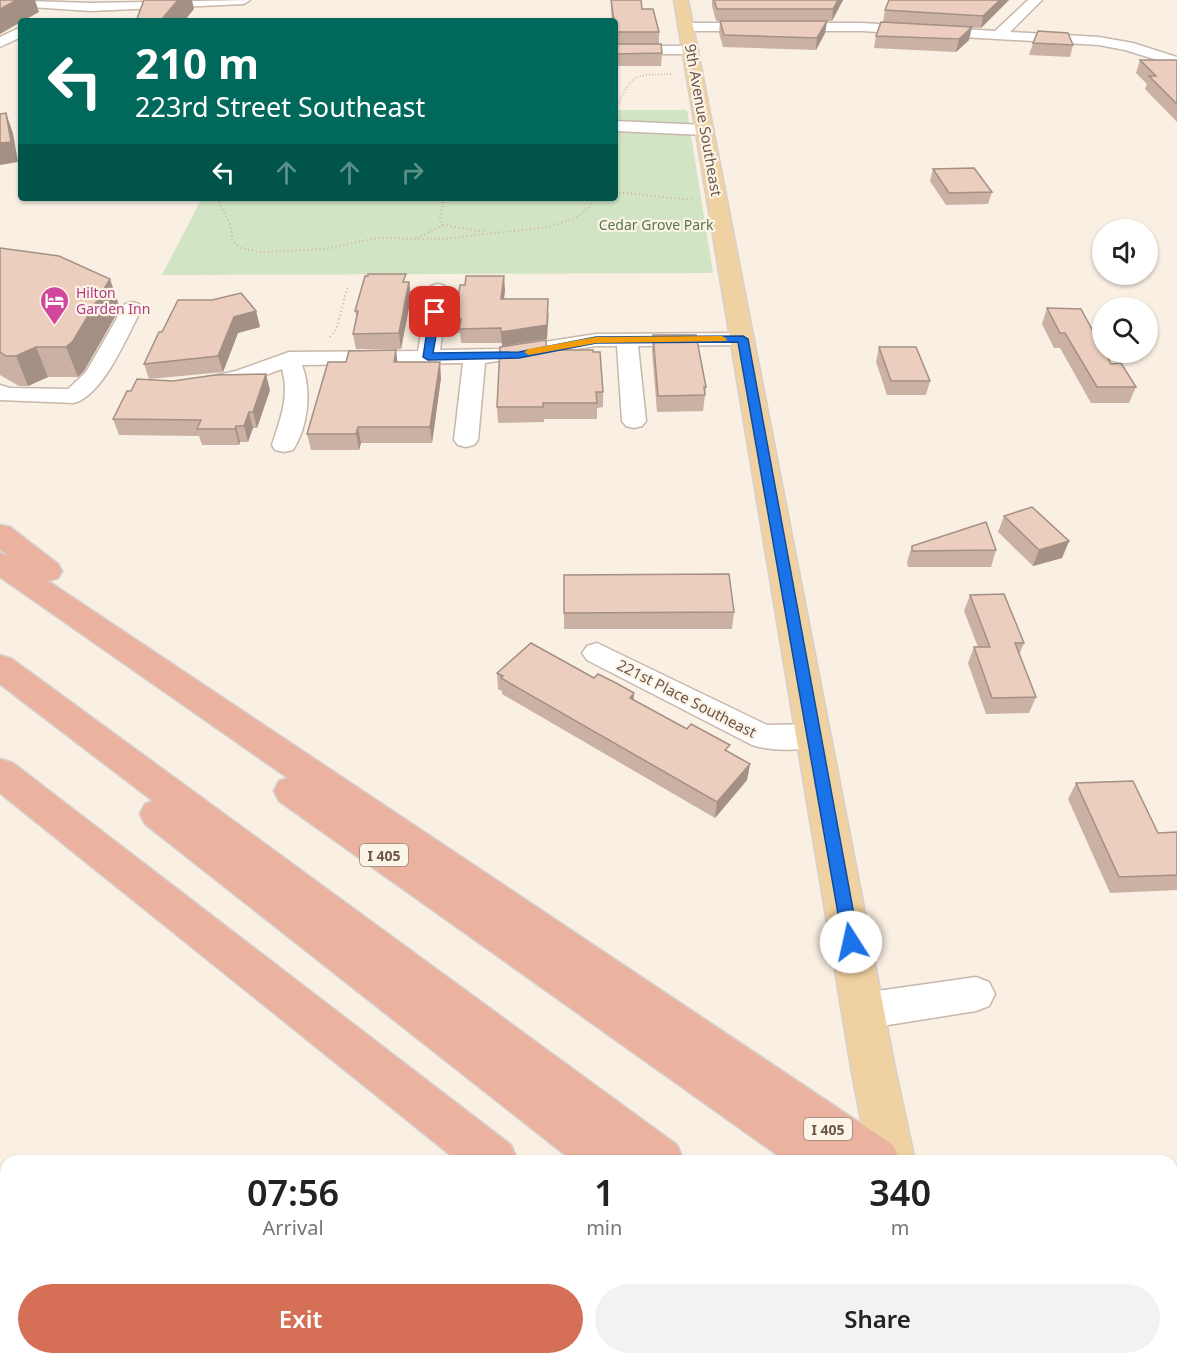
<!DOCTYPE html>
<html lang="en">
<head>
<meta charset="utf-8">
<style>
  :root { --surface:#fff; --page:#f2f2f2; --text:#222; --muted:#767676; --accent:#d56f55 }
  body { margin:0; font-family:"Noto Sans",sans-serif; background:var(--page); color:var(--text); height:100vh; display:flex; flex-direction:column; font-size:22px; white-space:nowrap }
  * { box-sizing:border-box; margin:0 }
  p { font-size:20px; color:var(--muted) }
  .icon { flex:none; width:33px; height:33px; fill:none; stroke:currentColor; stroke-width:2; stroke-linecap:round; stroke-linejoin:round }
  .map { position:relative; flex:1; overflow:hidden }
  .drawer { position:absolute; left:0px; top:1155px; width:1178px; height:210px; display:flex; flex-direction:column; background:var(--surface); border-radius:18px 18px 0 0; box-shadow:0 2px 4px #0004 }
  .drawer>* { flex:none }
  .banner { position:absolute; left:18px; top:18px; width:600px; height:183px; border-radius:6px; box-shadow:0 2px 4px #0004; background:#00695c; color:#fff; overflow:hidden }
  .tools { position:absolute; left:1092px; top:219px; display:grid; gap:12px }
  .tools a { display:grid; place-items:center; width:66px; height:66px; border-radius:50%; background:var(--surface); box-shadow:0 2px 4px #0004; font-size:30px }
  .pin { position:absolute; display:grid; place-items:center; width:51px; height:51px; color:#fff; margin:-26px; border-radius:12px; box-shadow:0 3px 9px #0006 }
  .me { position:absolute; width:66px; margin:-33px; rotate:350deg; stroke-linejoin:round; filter:drop-shadow(0 0 4px #0008) }
  .turn { display:flex; align-items:center; gap:21px; height:126px; padding:0 18px; font-size:27px }
  .turn .icon { width:78px; height:78px; stroke-width:2.5 }
  .turn b { display:block; font-size:42px; line-height:51px }
  .lanes { display:flex; align-items:center; height:57px; padding:0 18px; background:#0003; justify-content:center; gap:30px; direction:ltr }
  .lanes .off { opacity:.35 }
  .eta { display:flex; justify-content:space-evenly; align-items:center; height:102px; text-align:center }
  .eta b { font-size:36px; font-weight:600; line-height:42px }
  .action { display:flex; gap:12px; margin-top:auto; padding:12px 18px }
  .action a { flex:1; height:69px; border-radius:36px; background:var(--accent); color:#fff; font-size:24px; font-weight:600; line-height:69px; text-align:center }
  .action a+a { background:var(--page); color:var(--text) }
  .map>svg:first-child { display:block }
</style>
</head>
<body>
<div class="map">
<svg width="1177" height="1365" viewBox="0 0 1177 1365">
  <rect width="100%" height="100%" fill="#f9efe2"/>
  <path fill="#d1e4c3" d="M615 110H687L713 273 162 275 202 198H615Z"/>
  <g fill="none" stroke-linecap="round" stroke-linejoin="round">
    <defs>
      <g id="minor">
        <path d="M0 0 91 3 250 0 244 4 91 11 0 5Z"/>
        <path d="M1028 0H1042L1010 32 1099 37 1133 43 1177 57V66L1125 50 1099 45 862 31H687L680 27 687 23H862L995 31Z"/>
        <path d="M21 27V37L0 47V37Z"/>
        <path d="M615 46H691L698 50 691 54H615Z"/>
        <path d="M615 121 705 125 713 130 705 135 615 131Z"/>
        <path d="M438 284 445 286 448 290 440 350 499 349 596 334 743 333 751 334 754 339 751 344 743 345 638 346 646 421 642 426 634 428 626 426 622 421 617 346H596L485 363 478 440 474 445 466 447 458 445 454 440 463 363 302 365C312 391 308 427 293 450L284 452 275 450 272 445C280 419 290 397 282 369 260 377 222 394 200 389L197 384 200 379 236 371 289 352 418 351 428 290 431 286Z"/>
        <path d="M132 302 139 304 142 308C128 334 104 395 74 403L0 400V385L10 388 68 389 86 372 125 304Z"/>
        <path d="M597 643 767 725 814 724 825 728 830 736 825 744C804 751 773 752 752 745L587 660 582 653 587 646Z"/>
        <path d="M976 977 989 982 995 994 989 1006 976 1011 863 1029 849 1024 844 1011 849 998 863 993Z"/>
      </g>
      <path id="major" d="M674 0H688L896 1073 915 1161H869L852 1073Z"/>
      <g id="highway">
        <path d="M0 525 10 527 58 564 62 571 58 578 48 581 893 1145 900 1161H786L279 801 274 791 279 781 288 778 0 577V553L8 555 0 549Z"/>
        <path d="M0 655 12 659 677 1145 684 1161H573L145 824 140 814 145 804 153 801 0 684Z"/>
        <path d="M0 759 13 763 511 1145 518 1161H458L0 793Z"/>
        <path d="M1172 1334 1177 1336V1365H1090L1087 1359H1172Z"/>
        <path d="M722 1359H779L782 1365H725Z"/>
        <path d="M841 1359H897L900 1365H844Z"/>
      </g>
    </defs>
    <use href="#minor" stroke="#c8b7ab" stroke-width="3"/>
    <use href="#major" stroke="#d6d0cd" stroke-width="3"/>
    <use href="#highway" stroke="#d6d0cd" stroke-width="3"/>
    <path stroke="#cfb2a1" stroke-width="1.5" stroke-dasharray="1 2" stroke-linecap="butt" d="M617 106C634 70 635 76 673 74"/>
    <g stroke="#cfb2a1" stroke-width="2" stroke-dasharray="1 3" stroke-linecap="butt">
      <path d="M615 192 693 200"/>
      <path d="M218 198C222 212 234 226 232 240L241 248 260 252 324 249 377 238 443 239 548 227 573 219 590 207 592 198"/>
      <path d="M444 198 440 218 443 225 486 232"/>
      <path d="M417 238 443 225"/>
      <path d="M330 337 336 330 348 285"/>
    </g>
    <use href="#minor" fill="#fff" fill-rule="evenodd"/>
    <use href="#major" fill="#f0d1a1" fill-rule="evenodd"/>
    <use href="#highway" fill="#ecb2a0" fill-rule="evenodd"/>
    <defs>
      <path id="highway-bridge" d="M927 1359 935 1365"/>
    </defs>
    <use href="#highway-bridge" stroke="#d6d0cd" stroke-width="49" stroke-linecap="butt"/>
    <use href="#highway-bridge" stroke="#ecb2a0" stroke-width="46"/>
  </g>
  <g fill="#cab1a3">
    <path d="M611 0 642 9 659 32V44H615L611 12Z"/>
    <path d="M712 0H843L832 21H716L712 6Z"/>
    <path d="M889 0H1009L981 28 883 22 885 10Z"/>
    <path d="M720 21H827L825 33 816 50 723 47 719 33Z"/>
    <path d="M876 36 969 40 956 52 874 48Z"/>
    <path d="M1033 43 1073 45 1070 57 1029 55Z"/>
    <path d="M615 44 662 53 661 66H615Z"/>
    <path d="M1140 60H1177V122L1145 89 1147 84 1136 73Z"/>
    <path d="M933 169 992 192 988 204 946 205 930 181Z"/>
    <path d="M0 248 120 308 84 371 78 377H48L28 386H19L0 375Z"/>
    <path d="M407 282H409L411 297 401 349H356L353 334 357 319 355 311Z"/>
    <path d="M505 290 504 299 549 313 547 339 502 346V343H461L460 333H457L455 319Z"/>
    <path d="M1047 308 1111 364 1136 387 1129 403H1091L1060 348H1054L1042 324Z"/>
    <path d="M256 311 260 327 238 333 223 372 149 379 144 364 162 332Z"/>
    <path d="M653 335 706 387 703 411 657 412 652 351Z"/>
    <path d="M879 347 930 381 926 395H887L876 362Z"/>
    <path d="M396 350 397 362 441 378 432 443H361L359 450H311L307 434 346 362Z"/>
    <path d="M546 350 593 352 603 392V407L597 408V419H544V422L498 423 497 407Z"/>
    <path d="M270 390 257 428H253L248 442H240L239 445H202L199 436 119 435 113 419Z"/>
    <path d="M1004 516 1069 541 1062 558 1033 566 998 532Z"/>
    <path d="M912 546 996 550 991 567H908L907 562Z"/>
    <path d="M970 595 1024 643 1019 655 1036 697 1029 713 986 714 968 663 974 647H978L964 611Z"/>
    <path d="M734 612 732 629H564V613Z"/>
    <path d="M497 673 634 700 750 764 747 780 715 818 502 694V691L498 689Z"/>
    <path d="M1076 783 1158 833 1177 832V890L1110 893 1068 799Z"/>
  </g>
  <g fill="#a49084">
    <path d="M17 0H35L39 12 23 21H21V22L0 34V9Z"/>
    <path d="M178 0H192L194 9 185 20V21H163L162 19Z"/>
    <path d="M838 0H843L832 21 833 9Z"/>
    <path d="M1000 0H1009L981 28 983 16Z"/>
    <path d="M827 21 825 33 816 50 817 38Z"/>
    <path d="M972 27 969 40 956 52 959 39Z"/>
    <path d="M6 113 13 133 18 162 0 165V143Z"/>
    <path d="M504 276 505 290 502 313 501 299Z"/>
    <path d="M110 279 120 308 84 371 78 377 66 347Z"/>
    <path d="M409 282 411 297 401 349 399 333Z"/>
    <path d="M548 299 547 339 502 346 501 332Z"/>
    <path d="M256 311 260 327 238 333 223 372 218 356 234 317Z"/>
    <path d="M36 347 48 377 28 386 16 356Z"/>
    <path d="M396 350 398 366 394 362Z"/>
    <path d="M440 362 441 378 432 443 430 427Z"/>
    <path d="M266 374 270 390 257 428 253 412Z"/>
    <path d="M249 412 253 428 248 442 244 426Z"/>
    <path d="M236 426 240 442 239 445 235 429Z"/>
    <path d="M358 427 361 443 359 450 356 434Z"/>
    <path d="M1069 541 1062 558 1033 566 1039 550Z"/>
    <path d="M634 693 633 709 630 698Z"/>
    <path d="M750 764 747 780 715 818 717 802Z"/>
  </g>
  <g fill="#ebcebd" stroke="#a49084" stroke-width="1.5">
    <path d="M0 0H17L0 9Z"/>
    <path d="M144 0H178L162 19H185L184 21H136Z"/>
    <path d="M611 0H641L642 9H653L659 32H615V21H520H614Z"/>
    <path d="M714 0H838L833 9H717Z"/>
    <path d="M889 0H1000L983 16 885 10Z"/>
    <path d="M720 21H827L817 38 724 35Z"/>
    <path d="M881 22 972 27 959 39 876 36Z"/>
    <path d="M1038 31 1068 33 1073 45 1033 43Z"/>
    <path d="M615 44H661L662 53 615 54Z"/>
    <path d="M1140 60H1177V104L1149 76H1156Z"/>
    <path d="M6 113 11 142 0 143V114Z"/>
    <path d="M974 168 992 192 949 193 933 169Z"/>
    <path d="M0 248 59 256 110 279 73 341 66 347H36L16 356H6L0 352Z"/>
    <path d="M368 274H406L403 282H409L399 333 353 334 358 311H355L365 276H368Z"/>
    <path d="M466 276H504L501 299H548L547 325 501 332V328L459 329 461 319H455L460 285H465Z"/>
    <path d="M241 293 256 311 234 317 218 356 144 364 159 332H162L178 300H212Z"/>
    <path d="M1047 308 1081 309 1102 348V352H1105L1111 364 1121 363 1136 387H1097L1065 333H1060Z"/>
    <path d="M653 335H696L706 387H704L705 395 658 396Z"/>
    <path d="M546 340V350H593V352H600L603 392H596L597 403H543V407H497L500 347Z"/>
    <path d="M879 347H916L930 381H891Z"/>
    <path d="M396 350 394 362H440L430 427H358L356 434H307L328 362H346L349 351Z"/>
    <path d="M266 374 253 412H249L244 426H236L235 429H197L201 420 113 419 127 391H131L137 379 173 381 215 375Z"/>
    <path d="M1032 507 1069 541 1039 550 1004 516Z"/>
    <path d="M986 522 996 550 912 551V546Z"/>
    <path d="M729 574 734 612 564 613V575Z"/>
    <path d="M1004 594 1024 643H1015L1036 697 992 698 974 647H990L970 595Z"/>
    <path d="M531 643 594 678 598 674 616 683 634 693 630 698 687 729 691 724 730 745 725 750 750 764 717 802 501 678 503 676 497 673Z"/>
    <path d="M1133 781 1158 833 1177 832V875L1119 877 1076 783Z"/>
  </g>
  <path fill="#1a73e8" stroke="#114b97" stroke-width="1.5" d="M435 309 440 312 433 353 519 352 596 337 743 336 748 339 859 942 857 948 851 950 845 948 843 942 738 342 596 343 519 358 428 360 423 357 430 312Z"/>
  <path fill="#f59e0b" d="M722 336 727 339 726 341 596 343 529 355 524 352 529 349 596 337Z"/>
  <defs>
    <symbol id="hotel-pin" viewBox="-11 -11 22 30"><path d="M0 17L-7.5 6A9.5 9.5 0 1 1 7.5 6Z" fill="#d1479c" stroke="#fcf4e7"/><path d="M-6-4.5h1.5V1H6V5H4.5V3h-9V5H-6ZM-4 0a1.8 1.8 0 1 1 3.6 0ZM.5 0V-2.5h3Q6-2.5 6 0Z" fill="#fff"/></symbol>
  </defs>
  <g fill-rule="evenodd">
    <use href="#hotel-pin" x="38" y="284" width="33" height="45"/>
  </g>
  <g text-anchor="middle" dominant-baseline="central" stroke-width="4.5" stroke-linejoin="round" paint-order="stroke">
    <g font-size="14" fill="#577748" stroke="#fcf4e7">
      <text x="656" y="224">Cedar Grove Park</text>
    </g>
    <g font-size="14" fill="#b23c85" stroke="#fcf4e7" text-anchor="start">
      <text x="76" y="292">Hilton<tspan x="76" dy="16">Garden Inn</tspan></text>
    </g>
    <g fill="#fcf4e7" stroke="#98867a" stroke-width="1.5">
      <rect x="360" y="844" width="48" height="22" rx="4.5"/>
      <rect x="804" y="1118" width="48" height="22" rx="4.5"/>
    </g>
    <g font-size="14" font-weight="bold" fill="#6d574c">
      <text x="384" y="855">I 405</text>
      <text x="828" y="1129">I 405</text>
    </g>
    <g font-size="15" fill="#6d574c" stroke="#fcf4e7">
      <text transform="translate(704 120) rotate(80)">9th Avenue Southeast</text>
      <text transform="translate(687 698) rotate(27)">221st Place Southeast</text>
    </g>
  </g>
</svg>
<div class="tools">
<a><svg class="icon" aria-label="sound" viewBox="0 0 24 24"><path d="M4 9h4l5-4v14l-5-4H4zM17 9q2 3 0 6"/></svg></a>
<a><svg class="icon" aria-label="search" viewBox="0 0 24 24"><circle cx="10" cy="10" r="6"/><path d="M15 15l6 6"/></svg></a>
</div>
<div class="pin" style="left:435px;top:312px;background:#d93025"><svg class="icon" aria-label="arrive" viewBox="0 0 24 24"><path d="M6 21V4h12l-3 4 3 4H6"/></svg></div>
<svg class="me" style="left:851px;top:942px" viewBox="-20 -20 40 40"><circle r="19" fill="#fff"/><path d="M0-13L10 11 0 6-10 11z" fill="#1a73e8"/></svg>
<div class="banner">
<div class="turn"><svg class="icon" aria-label="left" viewBox="0 0 24 24"><path d="M17 20v-9H6M10 6l-5 5 5 5"/></svg><div><b>210 m</b>223rd Street Southeast</div></div>
<div class="lanes"><svg class="icon" aria-label="left" viewBox="0 0 24 24"><path d="M17 20v-9H6M10 6l-5 5 5 5"/></svg><svg class="icon off" aria-label="ahead" viewBox="0 0 24 24"><path d="M12 20V5M6 11l6-6 6 6"/></svg><svg class="icon off" aria-label="ahead" viewBox="0 0 24 24"><path d="M12 20V5M6 11l6-6 6 6"/></svg><svg class="icon off" aria-label="right" viewBox="0 0 24 24"><path d="M7 20v-9h11M14 6l5 5-5 5"/></svg></div>
</div>
<section class="drawer">
<div class="eta">
<div><b>07:56</b><p>Arrival</p></div>
<div><b>1</b><p>min</p></div>
<div><b>340</b><p>m</p></div>
</div>
<div class="action"><a>Exit</a><a>Share</a></div>
</section>
</div>
</body>
</html>
